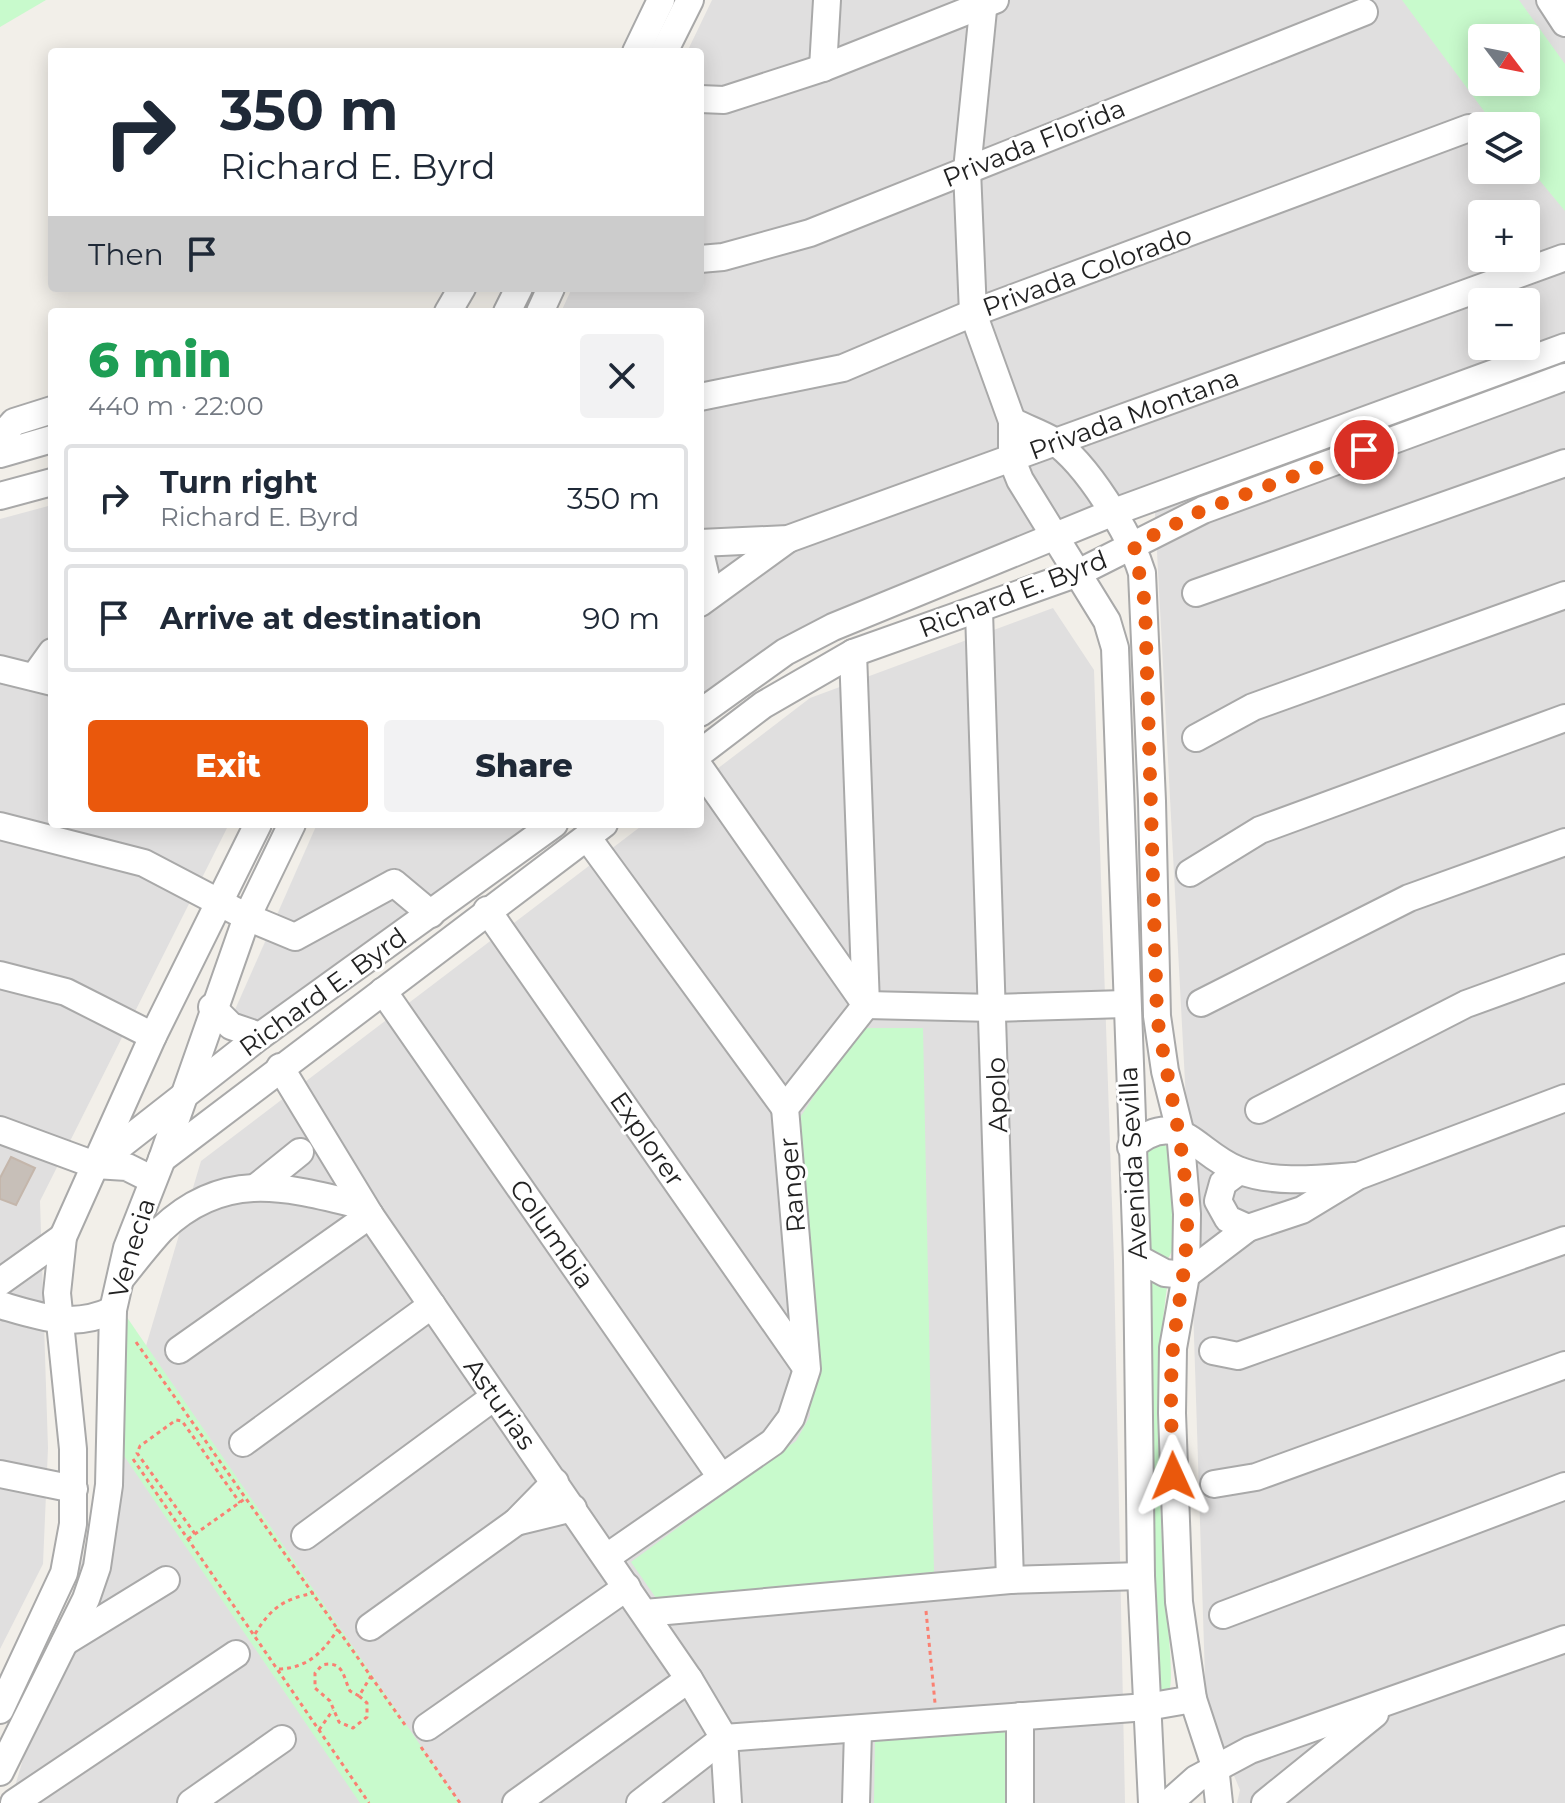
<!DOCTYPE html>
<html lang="en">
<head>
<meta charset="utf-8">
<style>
  :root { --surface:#fff; --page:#f2f2f3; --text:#1f2937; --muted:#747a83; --line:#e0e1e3; --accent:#ea580c }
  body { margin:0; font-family:Montserrat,sans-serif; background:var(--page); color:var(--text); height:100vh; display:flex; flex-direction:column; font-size:30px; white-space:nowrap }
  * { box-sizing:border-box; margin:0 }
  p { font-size:26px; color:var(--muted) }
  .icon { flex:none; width:44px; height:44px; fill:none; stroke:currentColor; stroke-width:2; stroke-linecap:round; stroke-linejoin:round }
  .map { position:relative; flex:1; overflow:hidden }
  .details { position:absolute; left:48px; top:308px; width:656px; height:520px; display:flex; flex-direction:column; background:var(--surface); border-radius:8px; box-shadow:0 4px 20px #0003 }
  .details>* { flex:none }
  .banner { position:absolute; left:48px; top:48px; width:656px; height:244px; border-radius:8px; box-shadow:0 4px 20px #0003; background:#fff; color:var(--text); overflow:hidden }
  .needle { width:52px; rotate:122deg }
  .buttons { position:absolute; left:1468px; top:24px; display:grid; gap:16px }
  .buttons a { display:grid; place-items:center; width:72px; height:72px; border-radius:8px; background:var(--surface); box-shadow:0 4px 20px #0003; font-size:40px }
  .pin { position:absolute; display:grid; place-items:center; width:68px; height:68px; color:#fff; margin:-34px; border:4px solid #fff; border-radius:50%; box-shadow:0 2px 8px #0007 }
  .me { position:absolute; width:88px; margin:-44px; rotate:359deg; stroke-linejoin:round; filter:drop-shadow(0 0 6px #0008) }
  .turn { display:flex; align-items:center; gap:28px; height:168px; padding:0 40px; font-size:36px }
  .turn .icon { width:104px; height:104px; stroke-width:2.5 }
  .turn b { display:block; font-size:56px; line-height:68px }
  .then { display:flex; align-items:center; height:76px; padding:0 40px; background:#0003; gap:16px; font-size:30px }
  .round { display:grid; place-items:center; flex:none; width:84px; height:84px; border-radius:8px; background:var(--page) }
  .overview { display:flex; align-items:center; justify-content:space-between; height:136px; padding:0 40px }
  h1 { font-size:48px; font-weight:800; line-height:60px; color:#1e9e55 }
  .cta { display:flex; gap:16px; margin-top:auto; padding:16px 40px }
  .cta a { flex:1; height:92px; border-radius:8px; background:var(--accent); color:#fff; font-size:32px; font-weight:800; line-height:92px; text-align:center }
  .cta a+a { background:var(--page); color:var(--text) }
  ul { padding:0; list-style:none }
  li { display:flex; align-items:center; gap:24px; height:108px; margin:0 16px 12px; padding:0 24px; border:4px solid var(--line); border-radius:8px }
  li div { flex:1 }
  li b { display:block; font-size:30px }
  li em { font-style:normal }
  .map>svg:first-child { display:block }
</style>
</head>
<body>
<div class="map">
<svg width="1565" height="1803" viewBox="0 0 1565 1803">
  <rect width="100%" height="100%" fill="#f2efe9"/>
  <g fill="#e0dfdf" fill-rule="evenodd">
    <path d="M712 0H1565V1803H1237L1240 1790 1206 1708 1187 1120 1154 495 809 627 700 707V312H561L572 288H700V52H687ZM1482 38H1526V82H1482ZM1482 126H1526V170H1482ZM1482 214H1526V258H1482ZM1482 302H1526V346H1482Z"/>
    <path d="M52 505V824H229L40 1201 48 1448 43 1564 0 1649V519Z"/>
    <path d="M1053 608 1094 670 1114 1263 1125 1803H10L201 1161 644 824H700V782L810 698Z"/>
    <path d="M317 824H539L255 1031 230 1021Z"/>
  </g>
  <g fill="#c8facc" fill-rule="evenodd">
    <path d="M0 0H46L0 27Z"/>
    <path d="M1402 0H1519L1565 64V211L1526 164V126H1495ZM1526 38V82H1482V38Z"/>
    <path d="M858 1028H923L934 1572 656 1598 631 1562 796 1441 810 1416 801 1116Z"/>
    <path d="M1159 1140 1168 1148C1171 1180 1187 1233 1167 1260L1150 1254 1141 1147Z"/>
    <path d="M1145 1279 1168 1280C1153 1379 1159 1482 1164 1581 1165 1602 1175 1678 1169 1691L1163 1692 1157 1688Z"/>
    <path d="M124 1313 460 1803H360L116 1444Z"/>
    <path d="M1011 1731 1012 1803H874L875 1739Z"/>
  </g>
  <path fill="#c7bfb8" stroke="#c4b6ab" stroke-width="2" d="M11 1157 35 1168 16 1205 0 1199V1178Z"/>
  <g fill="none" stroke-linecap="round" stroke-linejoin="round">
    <defs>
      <g id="minor">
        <path d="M984 0 967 170 973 313 1012 421V460L1020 480 1107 621 1115 648 1137 1258 1141 1576 1152 1803"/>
        <path d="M1550 0 1565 23"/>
        <path d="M636 52 661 0"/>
        <path d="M664 52 690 0"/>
        <path d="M823 68 827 0"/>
        <path d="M700 99 724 100 823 68 995 0"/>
        <path d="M700 259 723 257 810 233 1364 12"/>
        <path d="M448 312 462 288"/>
        <path d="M507 312 519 288"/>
        <path d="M540 312 551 288"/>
        <path d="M700 397 843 368 973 313 1469 128"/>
        <path d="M1012 421C1025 428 1040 433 1052 440 1087 463 1130 534 1142 573L1152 801 1157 1016 1165 1071 1180 1131 1187 1214 1186 1275 1173 1348 1172 1413 1179 1602 1193 1699 1215 1766 1219 1803"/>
        <path d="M0 438 14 422 52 410"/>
        <path d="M0 454 52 439"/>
        <path d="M0 496 52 482"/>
        <path d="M700 543 788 539 1563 258"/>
        <path d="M700 552 710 595"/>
        <path d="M1196 593 1565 463"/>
        <path d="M700 603 788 539"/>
        <path d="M979 611 1010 1580"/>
        <path d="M853 653 866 1005"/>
        <path d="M0 669 52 682"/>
        <path d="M34 677 52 652"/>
        <path d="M700 713 785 652 833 627 1114 512 1565 347"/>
        <path d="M1196 738 1253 707 1565 595"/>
        <path d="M700 753 763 705 853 653 1078 573 1203 510 1565 377"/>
        <path d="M700 768 866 1005"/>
        <path d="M0 826 144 863 247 917 295 937 394 883 431 914"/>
        <path d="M587 837 785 1108"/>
        <path d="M1190 873 1260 830 1565 718"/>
        <path d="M487 910 805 1366"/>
        <path d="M0 975 66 992 153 1036"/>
        <path d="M383 991 721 1477"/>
        <path d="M1201 1003 1409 898 1565 842"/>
        <path d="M866 1005 994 1008 1125 1004"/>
        <path d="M212 1007 231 1026 260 1036"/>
        <path d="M280 1067 370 1215 689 1679 724 1738 728 1803"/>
        <path d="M1259 1110 1466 1004 1565 968"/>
        <path d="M0 1130 95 1165 127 1167 153 1180"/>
        <path d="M1131 1147C1178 1105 1196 1154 1238 1170 1274 1184 1317 1179 1355 1176"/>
        <path d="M162 1159 604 824"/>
        <path d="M98 1163 260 1036 554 824"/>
        <path d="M1239 1171 1223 1183 1218 1201 1228 1219 1248 1228"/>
        <path d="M259 1185 300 1152"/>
        <path d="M1137 1258 1165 1273 1186 1275 1248 1228 1302 1210 1358 1176 1565 1098"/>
        <path d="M122 1277C135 1261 148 1244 162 1229 226 1168 289 1188 364 1206"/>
        <path d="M0 1282 63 1237"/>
        <path d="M0 1305C41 1317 73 1329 113 1310"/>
        <path d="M179 1350 370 1215"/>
        <path d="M1213 1351 1238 1356 1565 1240"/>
        <path d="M243 1443 432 1305"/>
        <path d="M0 1474 74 1489"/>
        <path d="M1214 1484 1256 1477 1565 1365"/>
        <path d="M516 1522 573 1508"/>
        <path d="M305 1536 494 1397"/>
        <path d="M607 1557 773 1442 791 1418 807 1369 785 1108 866 1005"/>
        <path d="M645 1613 1010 1580 1141 1576"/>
        <path d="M1223 1615 1565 1486"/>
        <path d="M370 1627 516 1522 555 1482"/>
        <path d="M65 1642 166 1580"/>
        <path d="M0 1710 64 1573 73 1524V1449L57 1293 63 1237 153 1036 258 824"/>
        <path d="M427 1727 627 1587"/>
        <path d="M724 1738 1147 1707 1193 1699"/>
        <path d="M0 1772 86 1599 97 1567 109 1485 113 1310 127 1248 162 1159 247 917 292 824"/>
        <path d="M14 1803 236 1654"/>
        <path d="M191 1803 282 1739"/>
        <path d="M516 1803 689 1679"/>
        <path d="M640 1803 724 1738"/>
        <path d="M856 1803 858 1730"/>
        <path d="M1020 1803V1716"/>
        <path d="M1169 1803 1196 1779 1250 1750 1565 1639"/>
        <path d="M1265 1803 1375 1714"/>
      </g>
    </defs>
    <use href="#minor" stroke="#a9a9a9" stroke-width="30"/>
    <g stroke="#fa8072" stroke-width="3" stroke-dasharray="4 4" stroke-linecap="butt">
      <path d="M136 1342 405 1725"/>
      <path d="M133 1459 369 1803"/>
      <path d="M195 1534 137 1453 140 1446 176 1420 182 1421 240 1503"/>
      <path d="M188 1539 246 1498"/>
      <path d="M926 1611 935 1703"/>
      <path d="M255 1634C271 1608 283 1599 314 1593"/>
      <path d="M279 1669C308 1668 323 1652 338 1629"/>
      <path d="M359 1696 350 1691C343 1677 344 1660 322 1665L315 1673V1688L330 1701 339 1722 353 1728 367 1717V1703L359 1696 371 1676"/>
      <path d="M319 1730 333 1710"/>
      <path d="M421 1747 460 1803"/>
    </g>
    <use href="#minor" stroke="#fff" stroke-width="26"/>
  </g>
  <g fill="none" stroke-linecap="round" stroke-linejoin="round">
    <path stroke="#ea580c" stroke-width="14" stroke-dasharray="0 25.2" d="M1173 1476C1172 1434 1169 1390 1173 1348 1178 1302 1188 1262 1187 1215 1186 1147 1167 1083 1157 1016L1145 604 1134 545 1203 510 1364 450"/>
  </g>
  <g text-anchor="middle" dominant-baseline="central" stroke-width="6" stroke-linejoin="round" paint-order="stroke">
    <g font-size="26" fill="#222" stroke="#fff">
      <text transform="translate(1034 143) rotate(-22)">Privada Florida</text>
      <text transform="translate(1087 271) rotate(-20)">Privada Colorado</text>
      <text transform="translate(1134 414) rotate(-20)">Privada Montana</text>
      <text transform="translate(1013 594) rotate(-21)">Richard E. Byrd</text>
      <text transform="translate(323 992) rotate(-36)">Richard E. Byrd</text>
      <text transform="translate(997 1095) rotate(-92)">Apolo</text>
      <text transform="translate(647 1139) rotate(55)">Explorer</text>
      <text transform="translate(1133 1163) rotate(-93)">Avenida Sevilla</text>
      <text transform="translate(792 1185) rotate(-95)">Ranger</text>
      <text transform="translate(552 1234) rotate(55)">Columbia</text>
      <text transform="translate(132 1248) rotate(-73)">Venecia</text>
      <text transform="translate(500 1404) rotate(55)">Asturias</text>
    </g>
  </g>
</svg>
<div class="buttons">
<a><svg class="needle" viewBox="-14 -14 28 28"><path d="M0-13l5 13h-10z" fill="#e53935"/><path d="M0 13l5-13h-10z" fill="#747a83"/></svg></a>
<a><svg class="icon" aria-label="layers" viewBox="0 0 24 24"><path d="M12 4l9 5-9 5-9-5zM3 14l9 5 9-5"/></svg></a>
<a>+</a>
<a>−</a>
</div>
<div class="pin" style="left:1364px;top:450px;background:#d93025"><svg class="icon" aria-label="arrive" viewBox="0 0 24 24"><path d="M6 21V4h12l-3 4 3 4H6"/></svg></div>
<svg class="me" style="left:1173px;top:1476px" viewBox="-20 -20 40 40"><path d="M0-17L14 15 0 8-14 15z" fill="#ea580c" stroke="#fff" stroke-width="4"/></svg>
<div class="banner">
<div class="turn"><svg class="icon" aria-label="right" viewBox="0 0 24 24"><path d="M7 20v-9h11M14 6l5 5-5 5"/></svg><div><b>350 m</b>Richard E. Byrd</div></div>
<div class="then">Then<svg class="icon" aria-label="arrive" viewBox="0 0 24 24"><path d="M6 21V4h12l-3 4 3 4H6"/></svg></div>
</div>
<section class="details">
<div class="overview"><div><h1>6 min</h1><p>440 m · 22:00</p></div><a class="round"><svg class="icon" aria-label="close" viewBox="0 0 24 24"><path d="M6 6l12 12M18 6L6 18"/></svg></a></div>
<ul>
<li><svg class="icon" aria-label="right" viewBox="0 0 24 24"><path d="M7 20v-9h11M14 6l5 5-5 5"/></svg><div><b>Turn right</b><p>Richard E. Byrd</p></div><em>350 m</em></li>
<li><svg class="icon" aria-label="arrive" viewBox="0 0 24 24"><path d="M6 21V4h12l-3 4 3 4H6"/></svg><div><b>Arrive at destination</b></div><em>90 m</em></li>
</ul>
<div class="cta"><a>Exit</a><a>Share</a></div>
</section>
</div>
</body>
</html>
